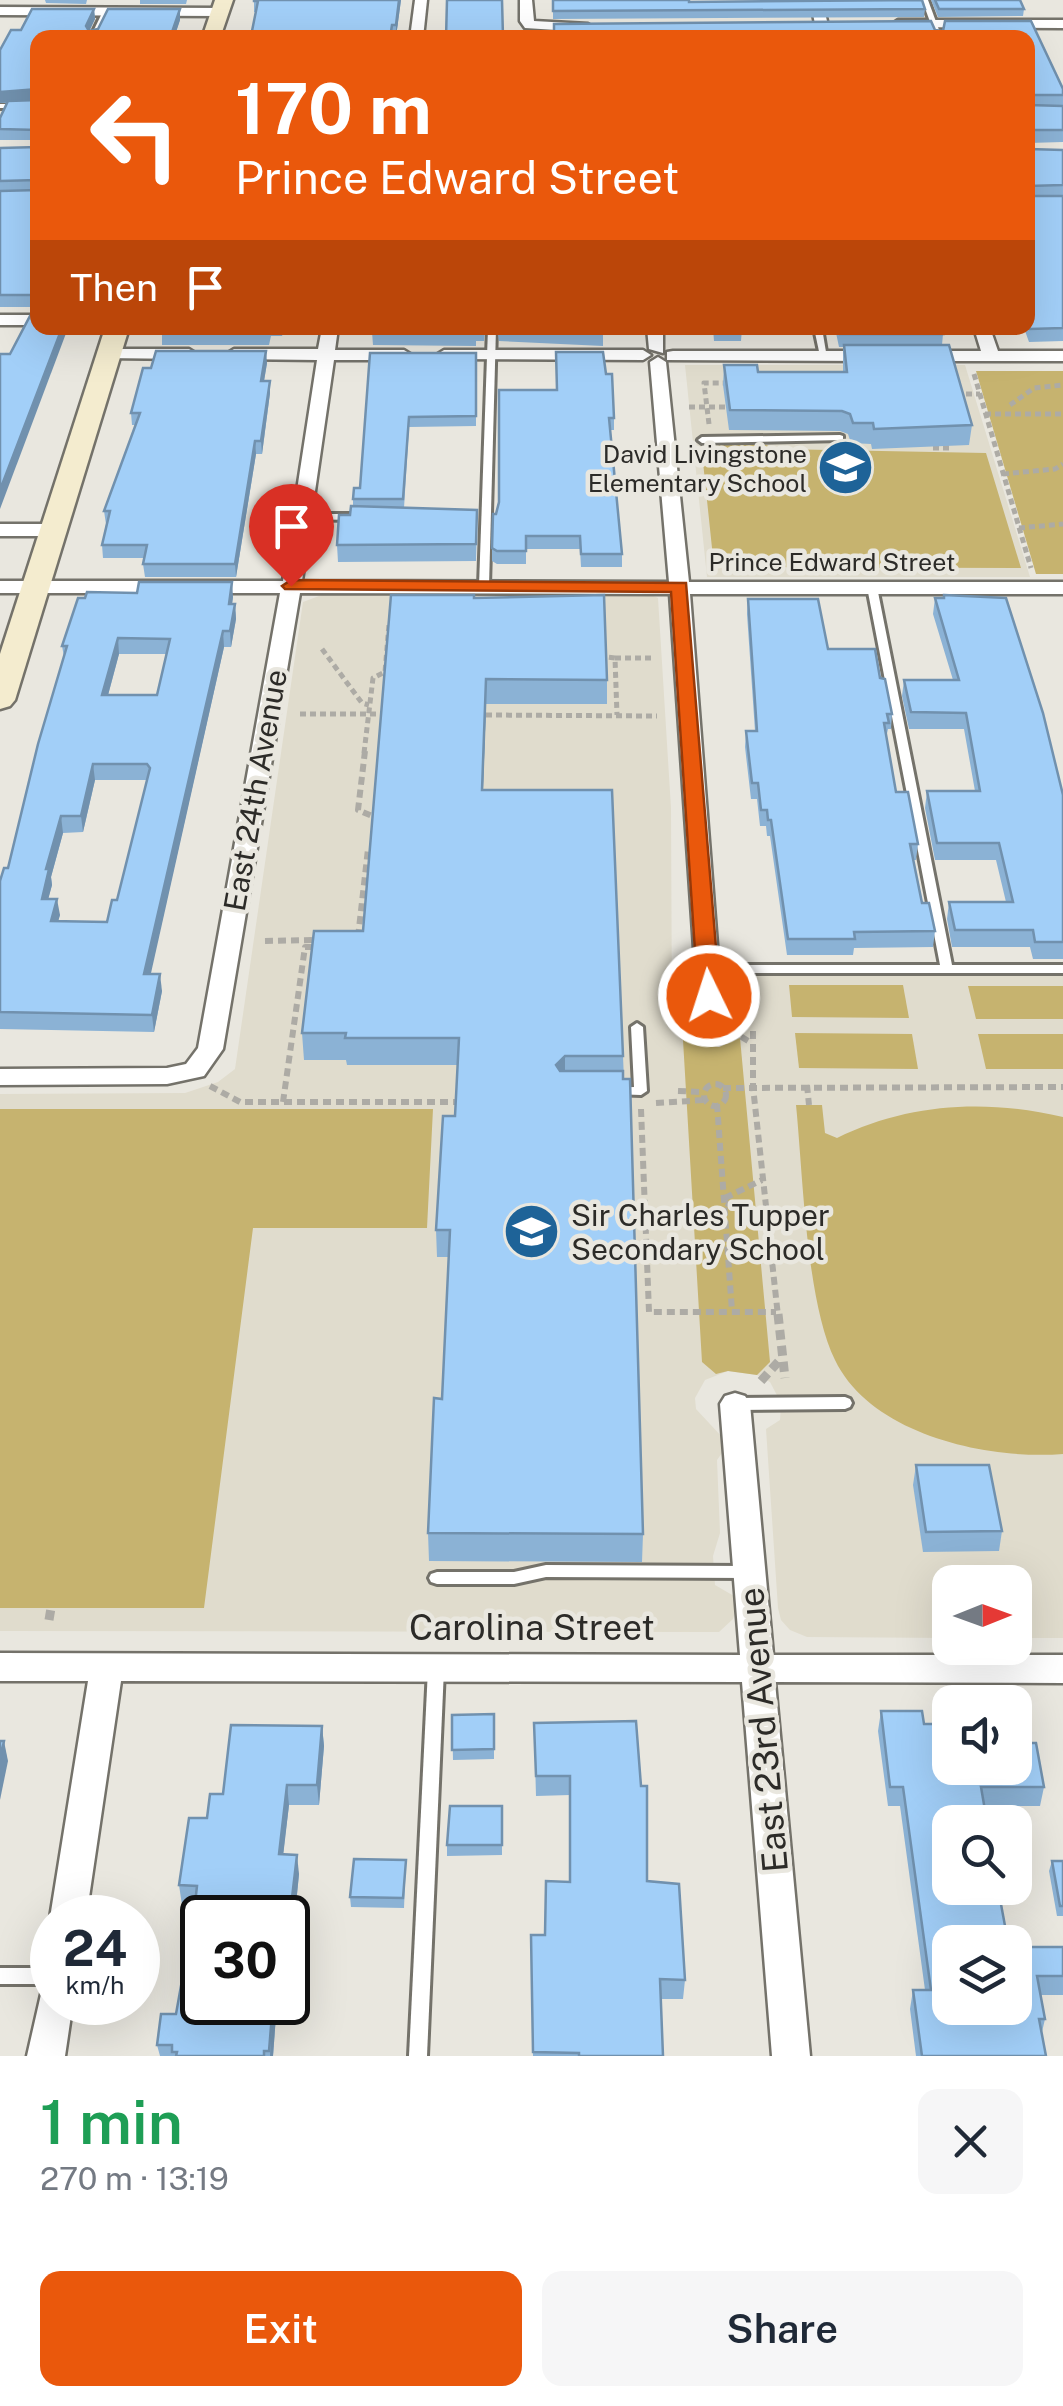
<!DOCTYPE html>
<html lang="en">
<head>
<meta charset="utf-8">
<style>
  :root { --surface:#fff; --page:#f6f6f7; --text:#1f2937; --muted:#747a83; --accent:#ea580c }
  body { margin:0; font-family:"Public Sans",sans-serif; background:var(--page); color:var(--text); height:100vh; display:flex; flex-direction:column; font-size:38px; white-space:nowrap }
  * { box-sizing:border-box; margin:0 }
  p { font-size:32px; color:var(--muted) }
  .icon { flex:none; width:55px; height:55px; fill:none; stroke:currentColor; stroke-width:2; stroke-linecap:round; stroke-linejoin:round }
  .map { position:relative; height:2056px; overflow:hidden }
  .details { display:flex; flex-direction:column; background:var(--surface); flex:1 }
  .details>* { flex:none }
  .banner { position:absolute; left:30px; top:30px; width:1005px; height:305px; border-radius:20px; box-shadow:0 10px 40px #0002; background:#ea580c; color:#fff; overflow:hidden }
  .needle { width:65px; rotate:89deg }
  .buttons { position:absolute; left:932px; top:1565px; display:grid; gap:20px }
  .buttons a { display:grid; place-items:center; width:100px; height:100px; border-radius:20px; background:var(--surface); box-shadow:0 10px 40px #0002; font-size:50px }
  .speed { position:absolute; left:30px; top:1895px; display:flex; gap:20px; font-size:50px; font-weight:700; text-align:center }
  .speed>* { display:grid; place-content:center; width:130px; height:130px; border-radius:50%; background:var(--surface); box-shadow:0 10px 40px #0002; line-height:1 }
  .speed small { font-size:25px; font-weight:400 }
  .speed .limit { border:5px solid #111; border-radius:15px; background:#fff; color:#111 }
  .pin { position:absolute; display:grid; place-items:center; width:85px; height:85px; color:#fff; margin:-102px -42px; border-radius:50% 50% 50% 0; rotate:-45deg; box-shadow:0 0 10px #0007 }
  .pin .icon { rotate:45deg }
  .me { position:absolute; width:110px; margin:-55px; rotate:356deg; stroke-linejoin:round; filter:drop-shadow(0 0 8px #0008) }
  .turn { display:flex; align-items:center; gap:35px; height:210px; padding:0 40px; font-size:45px }
  .turn .icon { width:130px; height:130px; stroke-width:2.5 }
  .turn b { display:block; font-size:70px; line-height:85px }
  .then { display:flex; align-items:center; height:95px; padding:0 40px; background:#0003; gap:20px; font-size:38px }
  .round { display:grid; place-items:center; flex:none; width:105px; height:105px; border-radius:20px; background:var(--page) }
  .overview { display:flex; align-items:center; justify-content:space-between; height:170px; padding:0 40px }
  h1 { font-size:60px; font-weight:600; line-height:75px; color:#1e9e55 }
  .action { display:flex; gap:20px; margin-top:auto; padding:20px 40px }
  .action a { flex:1; height:115px; border-radius:20px; background:var(--accent); color:#fff; font-size:40px; font-weight:600; line-height:115px; text-align:center }
  .action a+a { background:var(--page); color:var(--text) }
  .map>svg:first-child { display:block }
</style>
</head>
<body>
<div class="map">
<svg width="1063" height="2056" viewBox="0 0 1063 2056">
  <rect width="100%" height="100%" fill="#e9e7df"/>
  <g fill="#e0dccd">
    <path d="M685 365H965L1030 577H707Z"/>
    <path d="M327 593 649 594 658 598 671 808 672 1025 675 1033 694 1045 719 1047 740 1038 748 1023 745 1013 727 993V980L756 971 1063 974V1638H1015V1582H950V1638L807 1637 790 1630 781 1620 778 1608 766 1429 780 1420 781 1403 770 1382 757 1375 728 1371 705 1380 695 1398 696 1409 723 1438 724 1450 717 1460 720 1533 713 1556 715 1585 734 1596 737 1606 733 1619 719 1632 0 1631V1094L185 1093 218 1082 235 1069 303 602Z"/>
  </g>
  <g fill="#c6b36f">
    <path d="M976 371H1063V574H1036Z"/>
    <path d="M701 443H761L777 449 986 453 1021 568 714 567Z"/>
    <path d="M789 985H903L909 1018 792 1017Z"/>
    <path d="M968 986H1063V1019H976Z"/>
    <path d="M795 1033 912 1034 918 1069 799 1068Z"/>
    <path d="M978 1034H1063V1069H986Z"/>
    <path d="M740 1038 770 1362 757 1375 728 1371 716 1374 702 1362 683 1040 719 1047Z"/>
    <path d="M796 1105H822L825 1133 837 1138C908 1103 987 1099 1063 1117V1454C988 1460 871 1435 835 1360 806 1301 803 1174 796 1105Z"/>
    <path d="M0 1109H433L427 1228H253L204 1608H0Z"/>
  </g>
  <g fill="none" stroke-linecap="round" stroke-linejoin="round">
    <defs>
      <g id="lane">
        <path d="M922 0H928L942 38H936Z"/>
        <path d="M103 11 108 12 96 38H90Z"/>
        <rect x="0" y="104" width="38" height="4"/>
        <path d="M488 328H496L489 586 484 589 479 586Z"/>
        <path d="M814 328H822L827 358 820 356Z"/>
        <path d="M840 435 843 436V440L702 443 698 440 702 437Z"/>
        <path d="M301 514H353L358 517 353 520 298 519 296 517Z"/>
        <path d="M872 584 877 587 952 965H1063V973H707L701 969 707 965H940L867 587Z"/>
        <path d="M637 1023 643 1027 647 1091 641 1095 613 1094 612 1091 613 1088 634 1087 631 1027Z"/>
        <path d="M845 1397 850 1399 852 1403 850 1407 845 1409 735 1410 730 1408 728 1404 730 1400 735 1398Z"/>
        <path d="M546 1565 748 1566 754 1568 756 1572 754 1576 748 1578 546 1577 514 1584H437L431 1582 429 1578 431 1574 437 1572H514Z"/>
        <path d="M436 1662 442 1664 444 1669 427 2056H409L428 1669 430 1664Z"/>
        <rect x="0" y="1968" width="52" height="16"/>
      </g>
      <g id="street">
        <path d="M415 0H427L423 38H410Z"/>
        <path d="M520 0H532L534 21 588 24 594 28 588 32 525 28 520 21Z"/>
        <path d="M810 0H822L831 38H818Z"/>
        <path d="M0 7 220 8 226 12 220 16 0 15Z"/>
        <path d="M898 20H1063V28L893 27 892 24Z"/>
        <rect x="0" y="315" width="38" height="10"/>
        <path d="M322 328H338L335 350H404L412 355 404 360H334L302 581 669 582 650 362 658 357 666 362 689 582H1063V594H690L723 1022 711 1030 699 1022 670 594 300 593 223 1049 204 1076 167 1084 0 1085V1069L167 1068 186 1064 198 1048 280 593H0V581H283L317 360 234 359 226 354 234 349H318Z"/>
        <path d="M647 328H663V353L649 349Z"/>
        <path d="M974 328H990L998 351H1063V361H918L910 356 918 351H981Z"/>
        <path d="M109 349H189L197 354 189 359 103 358 101 354Z"/>
        <path d="M444 350H643L651 355 643 360 438 359 436 355Z"/>
        <path d="M673 351H873L881 356 873 361 667 360V352Z"/>
        <path d="M0 524H53L62 530 53 536H0Z"/>
        <path d="M735 1393 745 1396 750 1404 773 1655H1063V1683L775 1682 810 2056H772L742 1682 121 1681 86 1918H52V1923L50 1918 88 1681H0V1653L740 1655 720 1404 725 1396Z"/>
        <path d="M52 1986V2002H73L65 2056H27L42 1990Z"/>
      </g>
      <g id="secondary">
        <path d="M215 0H233L220 38H202Z"/>
        <path d="M105 328H129L15 700 10 706 0 709V654Z"/>
      </g>
    </defs>
    <use href="#lane" stroke="#74726a" stroke-width="6"/>
    <use href="#street" stroke="#74726a" stroke-width="5"/>
    <use href="#secondary" stroke="#74726a" stroke-width="5"/>
    <g stroke="#adaba5" stroke-width="5" stroke-dasharray="6 4" stroke-linecap="butt">
      <path d="M974 374 1031 568"/>
      <path d="M956 394H980"/>
      <path d="M1010 405 1034 388 1063 385"/>
      <path d="M689 407H726"/>
      <path d="M985 414H1063"/>
      <path d="M709 424 704 383H730"/>
      <path d="M933 448H950L948 440"/>
      <path d="M1003 474 1055 469 1063 464"/>
      <path d="M1019 528 1063 524"/>
      <path d="M322 649 362 703 369 705"/>
      <path d="M599 656 615 658 617 715"/>
      <path d="M615 658H654"/>
      <path d="M300 714H387"/>
      <path d="M486 715 657 716"/>
      <path d="M364 753 373 678 385 672 389 624"/>
    </g>
    <g stroke="#adaba5" stroke-width="6" stroke-dasharray="8 5" stroke-linecap="butt">
      <path d="M365 751 358 810 372 816"/>
      <path d="M358 937 368 849"/>
      <path d="M265 941 316 940"/>
      <path d="M730 1030 750 1042"/>
      <path d="M753 1031V1087L778 1316"/>
      <circle cx="715" cy="1095" r="11"/>
      <path d="M807 1085 809 1105"/>
      <path d="M210 1086 240 1102H464"/>
      <path d="M723 1088 1063 1087"/>
      <path d="M678 1091 701 1092"/>
      <path d="M283 1102 305 947H315L316 943"/>
      <path d="M656 1103 705 1100"/>
      <path d="M717 1104 732 1311"/>
      <path d="M641 1109 649 1312H776"/>
      <path d="M725 1198 762 1180"/>
      <path d="M726 1203 766 1221"/>
    </g>
    <g stroke="#adaba5" stroke-width="9" stroke-dasharray="10 6" stroke-linecap="butt">
      <path d="M778 1314 785 1378"/>
      <path d="M761 1381 779 1361"/>
      <path d="M49 1620 51 1608"/>
    </g>
    <use href="#lane" fill="#fff" fill-rule="evenodd"/>
    <use href="#street" fill="#fff" fill-rule="evenodd"/>
    <use href="#secondary" fill="#f4eccf" fill-rule="evenodd"/>
  </g>
  <g fill="#8bb2d5" fill-rule="evenodd">
    <path d="M45 0H87L86 4 46 3Z"/>
    <path d="M140 0H187L186 4H140Z"/>
    <path d="M401 0 396 37 251 38 256 12H254V1Z"/>
    <path d="M553 0 689 2 922 0 925 9 924 17 553 19Z"/>
    <path d="M931 0H1020L1024 9 1023 16 938 17Z"/>
    <path d="M32 9H94L95 19 89 31 98 29 108 9H180V20L174 38H38V140H0V118L8 103H0V50L11 30H21Z"/>
    <path d="M931 21 935 30 943 31 945 21H1031L1063 89V142L1028 143V38H554V24Z"/>
    <path d="M38 147V307H0V148Z"/>
    <path d="M1028 149 1063 150V341L1029 342 1024 328H1028Z"/>
    <path d="M162 328H285L282 336H271L269 345H162Z"/>
    <path d="M485 328 484 341H476V346L373 345 372 332Z"/>
    <path d="M497 328H603V346L499 341Z"/>
    <path d="M705 328H753H742L741 341H714L713 328Z"/>
    <path d="M835 328H941L943 334 942 345 972 425 969 445 872 449 871 444 851 443 848 434 840 431 729 430 723 385 724 365 758 372H843V347H839Z"/>
    <path d="M370 353H476V426L409 427 404 508 477 526 476 561 338 562 337 545 350 515 353 506V499L360 488Z"/>
    <path d="M267 363 264 381 270 393 262 454H256L236 577H145L143 564 145 558H103L102 545 106 524 104 511 136 425H132L131 413Z"/>
    <path d="M606 374 614 418V430H610L622 554V567H581L580 549H526V564H497L492 561V548L496 514 556 390Z"/>
    <path d="M233 597 232 604H235L236 619 231 647H224L150 974 162 991 154 1032 0 1029V881L8 868 64 657 62 646ZM119 654H166L157 695H108ZM95 780H147L117 900 107 922 58 921 60 915 48 899 52 885 51 877 63 833 83 832Z"/>
    <path d="M474 598 607 680V704H486L483 790 623 1056 643 1534 642 1562 429 1561 428 1533 442 1399 449 1257H437L436 1230 455 1116 458 1065H347L346 1060H304L302 1033 363 931Z"/>
    <path d="M935 598 1063 795V959H1033L1030 947H952L947 919 949 902H1006L996 860H935L925 808 927 791H975L964 729H909L902 696 904 680H953L933 614Z"/>
    <path d="M748 599 828 649 880 678 892 714 891 729H888L886 738 896 792 918 844 916 860H913L922 903 935 931 933 947 854 948 853 955H787L770 836H767L766 826H760L757 799H751L745 747 746 731H755L747 614Z"/>
    <path d="M916 1465 1002 1531 999 1551 923 1552 913 1485Z"/>
    <path d="M881 1711 924 1724 1044 1787 1040 1806H984L950 1942 1015 1947H1063V1995H1041L1045 2019 1042 2032 1046 2056H916L910 2009 913 1990H925L900 1806H888L878 1731Z"/>
    <path d="M494 1714V1759L453 1760 452 1715Z"/>
    <path d="M534 1723 647 1881 685 1980 683 1999H661L663 2056H533L531 1935H545L570 1882V1795L536 1796Z"/>
    <path d="M322 1726 324 1746 319 1805H289L283 1854 299 1874 293 1934H288V1918H202L277 2002 273 2056H160L157 2045 176 2014 195 1905H182L179 1885 207 1818 223 1794Z"/>
    <path d="M502 1806V1855L447 1856V1845Z"/>
    <path d="M406 1860 404 1908 351 1907 350 1897Z"/>
    <path d="M1052 1861H1063V1916H1057L1049 1871Z"/>
  </g>
  <g fill="#7191ae">
    <path d="M399 0H401L396 37V25Z"/>
    <path d="M94 9 95 19 87 36 86 26Z"/>
    <path d="M180 9V20L174 38H170Z"/>
    <path d="M37 89 38 100 0 103V92Z"/>
    <path d="M62 328H68L0 509V490Z"/>
    <path d="M266 351 267 363 262 393 261 381Z"/>
    <path d="M270 381V393L262 454 261 441Z"/>
    <path d="M255 441 256 454 236 577 235 564Z"/>
    <path d="M232 582 233 597 230 619 229 604Z"/>
    <path d="M235 604 236 619 231 647 230 631Z"/>
    <path d="M223 631 224 647 147 991 144 974Z"/>
    <path d="M118 638 119 654 104 710 102 695Z"/>
    <path d="M486 679V704L482 815V790Z"/>
    <path d="M93 764 95 780 83 832 81 816Z"/>
    <path d="M61 816 63 833 51 877 52 885 44 915 42 899 46 869Z"/>
    <path d="M57 899 60 915 53 938 51 921Z"/>
    <path d="M160 974 162 991 154 1032 152 1015Z"/>
    <path d="M565 1056V1083L556 1065Z"/>
    <path d="M322 1726 324 1746 319 1805 317 1785Z"/>
    <path d="M4 1741 8 1761 0 1800V1759Z"/>
    <path d="M287 1785 289 1805 281 1874 279 1854Z"/>
    <path d="M297 1855 299 1874 293 1934 290 1915Z"/>
    <path d="M273 2002H277L273 2056H270Z"/>
  </g>
  <g fill="#a2cff8" stroke="#7191ae" stroke-width="2.5" fill-rule="evenodd">
    <path d="M254 0H399L396 25H392L390 38H254L251 36 258 1H254Z"/>
    <path d="M447 0H502L503 37 446 38Z"/>
    <path d="M553 0H689V2L922 0 925 9 553 11Z"/>
    <path d="M935 0H1020L1024 9H939Z"/>
    <path d="M32 9H94L86 26 89 31 98 29 108 9H180L170 38H38V93L37 89 0 92V50L11 30H21Z"/>
    <path d="M931 21 935 30 943 31 945 21H1031L1063 89V95H1029L1028 102V38H654V36L560 38 554 37V24Z"/>
    <path d="M38 100V130L0 129V118L8 101Z"/>
    <path d="M1028 105 1063 106V130H1029L1028 132Z"/>
    <path d="M38 147V182L37 180 0 181V148Z"/>
    <path d="M1028 149 1063 150V185L1028 186Z"/>
    <path d="M1028 188 1030 196H1063V328L1030 329 1028 320Z"/>
    <path d="M38 190V295H0V191Z"/>
    <path d="M38 315V328H62L0 490V354H10L30 316Z"/>
    <path d="M162 328H269L268 332H161Z"/>
    <path d="M373 328H476V332H372Z"/>
    <path d="M500 328H603V333Z"/>
    <path d="M839 328H941L943 334H840Z"/>
    <path d="M844 345H949L972 425 874 429 873 423H853L850 414 842 411 730 410 724 365H757L758 372H847Z"/>
    <path d="M156 351H266L261 381H270L261 441H255L235 564H143L147 545H102L110 511H104L140 413H131L143 368H151Z"/>
    <path d="M556 352H603L606 374H612L614 418H609L622 554H581L580 536H526V551H497L492 548 493 514H496L499 502V390H557Z"/>
    <path d="M370 353H476V416L409 417 403 499H353L354 488H360Z"/>
    <path d="M351 506 477 510 476 544 337 545 339 515H350Z"/>
    <path d="M139 582H232L229 604H235L230 631H223L144 974H160L152 1015 0 1012V881L4 868H8L38 744 67 646H62L78 598H85L87 592 137 593ZM118 638 170 639 157 695H102ZM93 764H147L150 768 117 900H112L107 922 51 921 57 899H42L49 869H46L61 816H81Z"/>
    <path d="M391 595H474V598L604 595 607 680 486 679 482 790H612L623 1056H565L556 1065 560 1071H623V1079H630L643 1534 428 1533 434 1398 442 1399 450 1230H436L443 1116H455L459 1038H345L346 1033H302L314 931H363Z"/>
    <path d="M944 595 1006 598 1043 713 1063 795V942H1035L1033 930H955L949 902H1013L999 843H937L927 791H980L966 713 911 712 904 680H959L935 598H944Z"/>
    <path d="M748 599H818L828 649H875L880 678 885 679 892 714H887L889 723H884L896 792H908L918 844H910L922 903H929L935 931 854 932 855 939H788L771 820H768L767 810H761L758 783H752L746 731H757Z"/>
    <path d="M916 1465H989L1002 1531 926 1532Z"/>
    <path d="M881 1711H922L924 1724H950V1768H1015V1743H1036L1044 1787H981L987 1822H950V1888H998L1008 1942H950V2008H1015V1947H1063V1976H1037L1045 2019H1039L1046 2056H922L913 1990H931L903 1787H890Z"/>
    <path d="M494 1714V1749L452 1750V1715Z"/>
    <path d="M636 1721 641 1786H647V1881L679 1884 685 1980 660 1979 663 2056H579V2053L533 2052 531 1935H545L546 1881 570 1882V1776H536L534 1723Z"/>
    <path d="M231 1725 322 1726 317 1785H287L279 1854 297 1855 290 1915 277 1914 276 1918H202V2002H273L269 2051H264V2056H176L177 2052H172V2045H157L161 2014H176L194 1913 197 1886 179 1885 189 1818H207L210 1794H223Z"/>
    <path d="M0 1741H4L0 1759Z"/>
    <path d="M450 1806H502V1845H447Z"/>
    <path d="M354 1859 406 1860 403 1898 350 1897Z"/>
    <path d="M1052 1861H1063V1906H1060Z"/>
  </g>
  <path fill="#ea580c" stroke="#983908" stroke-width="2.5" d="M291 580 686 583 720 996 717 1001H701L698 996 671 592 285 589 282 586Z"/>
  <defs>
    <symbol id="school-disc" viewBox="-11 -11 22 22"><circle r="9.5" fill="#1e6398" stroke="#e9e7df"/><path d="M0-5L7-2L0 1L-7-2ZM-4 1L0 2.5L4 1V4Q0 6-4 4Z" fill="#fff"/></symbol>
  </defs>
  <g fill-rule="evenodd">
    <use href="#school-disc" x="814" y="436" width="63" height="63"/>
    <use href="#school-disc" x="500" y="1200" width="63" height="63"/>
  </g>
  <g text-anchor="middle" dominant-baseline="central" stroke-width="9" stroke-linejoin="round" paint-order="stroke">
    <g font-size="25" fill="#2c2b28" stroke="#e9e7df" text-anchor="end">
      <text x="807" y="454">David Livingstone<tspan x="807" dy="29">Elementary School</tspan></text>
    </g>
    <g font-size="25" fill="#2c2b28" stroke="#e9e7df">
      <text x="832" y="562">Prince Edward Street</text>
    </g>
    <g font-size="30" fill="#2c2b28" stroke="#e9e7df">
      <text transform="translate(255 790) rotate(-80)">East 24th Avenue</text>
    </g>
    <g font-size="30" fill="#2c2b28" stroke="#e9e7df" text-anchor="start">
      <text x="571" y="1215">Sir Charles Tupper<tspan x="571" dy="34">Secondary School</tspan></text>
    </g>
    <g font-size="35" fill="#2c2b28" stroke="#e9e7df">
      <text x="532" y="1627">Carolina Street</text>
      <text transform="translate(763 1730) rotate(-95)">East 23rd Avenue</text>
    </g>
  </g>
</svg>
<div class="buttons">
<a><svg class="needle" viewBox="-14 -14 28 28"><path d="M0-13l5 13h-10z" fill="#e53935"/><path d="M0 13l5-13h-10z" fill="#747a83"/></svg></a>
<a><svg class="icon" aria-label="sound" viewBox="0 0 24 24"><path d="M4 9h4l5-4v14l-5-4H4zM17 9q2 3 0 6"/></svg></a>
<a><svg class="icon" aria-label="search" viewBox="0 0 24 24"><circle cx="10" cy="10" r="6"/><path d="M15 15l6 6"/></svg></a>
<a><svg class="icon" aria-label="layers" viewBox="0 0 24 24"><path d="M12 4l9 5-9 5-9-5zM3 14l9 5 9-5"/></svg></a>
</div>
<div class="speed"><div>24<small>km/h</small></div><div class="limit">30</div></div>
<div class="pin" style="left:291px;top:586px;background:#d93025"><svg class="icon" aria-label="arrive" viewBox="0 0 24 24"><path d="M6 21V4h12l-3 4 3 4H6"/></svg></div>
<svg class="me" style="left:709px;top:996px" viewBox="-20 -20 40 40"><circle r="17" fill="#ea580c" stroke="#fff" stroke-width="3"/><path d="M0-11L8 9 0 5-8 9z" fill="#fff"/></svg>
<div class="banner">
<div class="turn"><svg class="icon" aria-label="left" viewBox="0 0 24 24"><path d="M17 20v-9H6M10 6l-5 5 5 5"/></svg><div><b>170 m</b>Prince Edward Street</div></div>
<div class="then">Then<svg class="icon" aria-label="arrive" viewBox="0 0 24 24"><path d="M6 21V4h12l-3 4 3 4H6"/></svg></div>
</div>
</div>
<section class="details">
<div class="overview"><div><h1>1 min</h1><p>270 m · 13:19</p></div><a class="round"><svg class="icon" aria-label="close" viewBox="0 0 24 24"><path d="M6 6l12 12M18 6L6 18"/></svg></a></div>
<div class="action"><a>Exit</a><a>Share</a></div>
</section>
</body>
</html>
